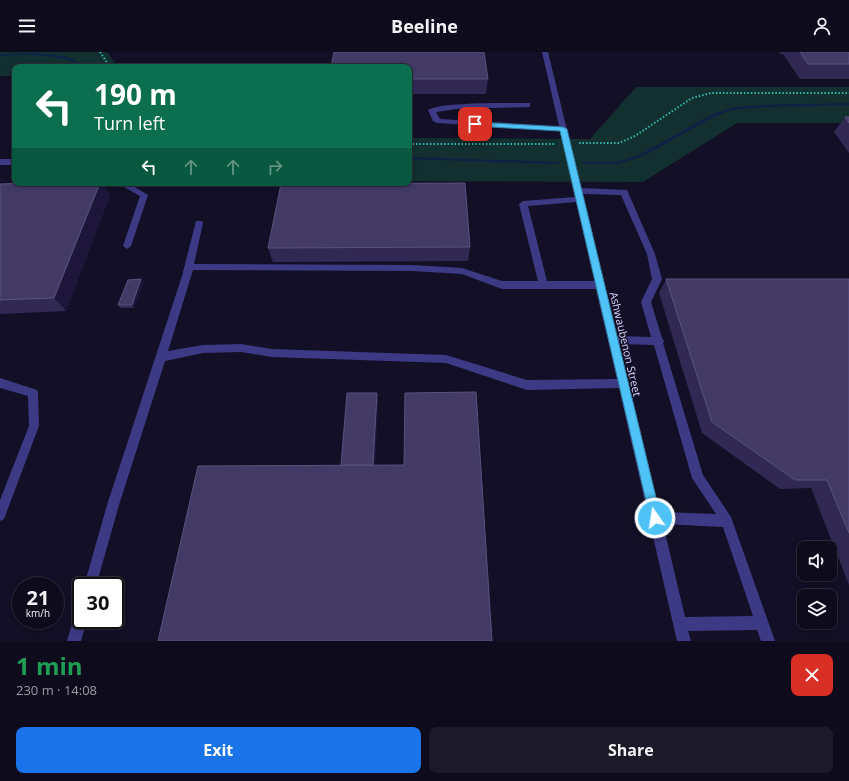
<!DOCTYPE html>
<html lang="en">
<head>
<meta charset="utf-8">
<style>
  :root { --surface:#0e0b1c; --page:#1c1929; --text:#f1f3f6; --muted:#9b9ba3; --line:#2e2b3b; --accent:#1a73e8 }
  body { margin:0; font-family:"Open Sans",sans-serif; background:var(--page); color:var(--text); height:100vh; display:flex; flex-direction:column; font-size:15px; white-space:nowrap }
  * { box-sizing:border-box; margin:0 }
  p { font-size:13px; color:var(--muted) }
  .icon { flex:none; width:22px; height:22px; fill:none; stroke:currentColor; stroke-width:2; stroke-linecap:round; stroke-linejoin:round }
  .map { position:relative; height:589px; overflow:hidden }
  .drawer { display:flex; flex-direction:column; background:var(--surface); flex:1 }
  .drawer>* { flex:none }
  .top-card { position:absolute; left:12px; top:12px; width:400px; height:122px; border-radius:8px; box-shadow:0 2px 6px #0003,0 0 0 1px var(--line); background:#0b6e4f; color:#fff; overflow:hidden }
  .fabs { position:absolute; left:797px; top:489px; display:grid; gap:8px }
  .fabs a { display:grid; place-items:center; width:40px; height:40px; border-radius:8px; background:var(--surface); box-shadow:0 2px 6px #0003,0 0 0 1px var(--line); font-size:20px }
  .speed { position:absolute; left:12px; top:525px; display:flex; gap:8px; font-size:20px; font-weight:700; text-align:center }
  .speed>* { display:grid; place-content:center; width:52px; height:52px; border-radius:50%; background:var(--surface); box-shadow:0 2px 6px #0003,0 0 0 1px var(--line); line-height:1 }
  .speed small { font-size:10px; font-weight:400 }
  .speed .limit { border:2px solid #111; border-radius:6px; background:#fff; color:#111 }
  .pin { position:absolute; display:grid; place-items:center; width:34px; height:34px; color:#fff; margin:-17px; border-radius:8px; box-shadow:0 2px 6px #0006 }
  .me { position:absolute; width:44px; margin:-22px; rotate:347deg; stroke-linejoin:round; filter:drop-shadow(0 0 3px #0008) }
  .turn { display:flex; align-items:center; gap:14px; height:84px; padding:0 16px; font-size:18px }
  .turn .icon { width:52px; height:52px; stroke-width:2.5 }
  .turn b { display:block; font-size:28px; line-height:34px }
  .lanes { display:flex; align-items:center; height:38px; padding:0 16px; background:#0003; justify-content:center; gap:20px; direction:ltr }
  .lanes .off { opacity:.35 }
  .round { display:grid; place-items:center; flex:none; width:42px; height:42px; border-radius:8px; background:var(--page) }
  .head { display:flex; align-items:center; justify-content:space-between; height:68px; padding:0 16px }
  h1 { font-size:24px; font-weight:700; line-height:30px; color:#1e9e55 }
  .primary-button { display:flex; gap:8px; margin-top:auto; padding:8px 16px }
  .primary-button a { flex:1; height:46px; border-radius:8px; background:var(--accent); color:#fff; font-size:16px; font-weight:700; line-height:46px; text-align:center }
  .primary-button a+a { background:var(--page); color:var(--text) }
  header { display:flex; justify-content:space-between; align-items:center; height:52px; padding:0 16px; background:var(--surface); font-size:18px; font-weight:700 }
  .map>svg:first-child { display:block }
</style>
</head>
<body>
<header><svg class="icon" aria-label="menu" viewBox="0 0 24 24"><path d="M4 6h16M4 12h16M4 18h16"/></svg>Beeline<svg class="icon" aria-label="person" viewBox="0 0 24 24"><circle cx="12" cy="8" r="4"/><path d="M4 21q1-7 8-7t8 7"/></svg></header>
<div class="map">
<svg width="849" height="589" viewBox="0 0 849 589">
  <rect width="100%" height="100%" fill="#130f26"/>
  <g fill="#12302f">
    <path d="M0 0H107L118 15H15V24H0Z"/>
    <path d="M636 35H849V71H737L643 130 409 129V86L590 87Z"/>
  </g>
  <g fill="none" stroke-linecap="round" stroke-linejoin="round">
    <g fill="#0c2248" fill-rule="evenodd">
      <path d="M31 1C49 2 71 2 85 15 80 15 78 12 74 10 69 8 64 7 59 6 40 2 19 3 0 4V2Z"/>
      <path d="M849 51V53L762 55 732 58 715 64 643 104 617 112H584L582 111 584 110H617L641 102 713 62 731 56 762 53Z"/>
      <path d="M409 105 558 110 560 111 558 112 409 107Z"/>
    </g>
    <g stroke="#2fb8b0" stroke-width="2" stroke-dasharray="1.5 2" stroke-linecap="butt">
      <path d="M100 0 110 15"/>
      <path d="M579 91H619L635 84 692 46 711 41H849"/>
      <path d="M409 92H554"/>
    </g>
    <g fill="#3d3a85" fill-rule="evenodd">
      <path d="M542 0H548L581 136 627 138 655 202 662 227 651 250 662 286 664 289 663 291 703 423 731 465 775 589H761L757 578 688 579 691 589H677L619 336 527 338 446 311 272 305 241 300 203 301 165 309 119 453 96 534H84L107 453 182 224 196 169H202L203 171 194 212 412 213 462 216 502 229H538L519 152 523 149 575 145 560 79 437 71 433 69 428 58C439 50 510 51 527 51H530V55L456 57 436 60 440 67 559 74ZM583 142 621 143 647 202 652 227 641 250 651 285 617 284ZM576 150 595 229H547L528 154ZM193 218 412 219 462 222 502 237H596L617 327 527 328 446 303 272 297 241 292 203 293 168 299ZM619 292 654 293 692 426 716 462 660 460ZM663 472 723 475 753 564 685 565Z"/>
      <rect x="0" y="107" width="15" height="6"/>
      <path d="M117 131H128L148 143 131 194 127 197 123 194 140 144Z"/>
      <path d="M0 326 37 338 38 341 39 374 4 467 0 469V448L29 374 28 344 0 336Z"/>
      <path d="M81 557V568H87L81 589H67L76 559Z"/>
    </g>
  </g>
  <g fill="#312854">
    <path d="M779 0H849V27H800L783 2H780Z"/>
    <path d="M409 15 488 27 486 42H409Z"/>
    <path d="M845 65H849V101L834 80Z"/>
    <path d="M39 131H102L110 143 66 259 0 262V132Z"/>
    <path d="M470 195 468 209 273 210 268 196Z"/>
    <path d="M141 227 143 231 134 256H121L118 253Z"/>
    <path d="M666 227H849V533L811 436 780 437 702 381 659 241Z"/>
  </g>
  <g fill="#1d163a">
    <path d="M100 131H102L110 143 66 259 54 246Z"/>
    <path d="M141 227 143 231 134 256 132 253Z"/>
    <path d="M377 341 378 350 375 420 373 413Z"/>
  </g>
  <g fill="#433a66" stroke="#5a527e">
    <path d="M334 0H484L488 27H409V15H331Z"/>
    <path d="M800 0H849V12H808Z"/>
    <path d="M845 65H849V71Z"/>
    <path d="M39 131H100L54 246 0 248V132Z"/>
    <path d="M465 131 470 195 268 196 281 132Z"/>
    <path d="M141 227 132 253H118L128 228Z"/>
    <path d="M666 227H849V481L827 428H795L712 370Z"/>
    <path d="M476 340 492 589H158L198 414 404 413 405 341Z"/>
    <path d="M347 341H377L373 413H341Z"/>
  </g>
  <path fill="#4fc3f7" stroke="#337fa1" d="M475 70 563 75 567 77 661 466 659 470 655 471 651 470 650 466 560 79 473 74V71Z"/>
  <g text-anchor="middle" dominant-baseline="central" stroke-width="3" stroke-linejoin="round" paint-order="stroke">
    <g font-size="11" fill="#d9d4ff" stroke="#130f26">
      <text transform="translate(626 292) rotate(77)">Ashwaubenon Street</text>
    </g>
  </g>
</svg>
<div class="fabs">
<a><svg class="icon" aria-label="sound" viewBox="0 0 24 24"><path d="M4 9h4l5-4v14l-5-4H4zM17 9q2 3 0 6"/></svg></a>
<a><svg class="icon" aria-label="layers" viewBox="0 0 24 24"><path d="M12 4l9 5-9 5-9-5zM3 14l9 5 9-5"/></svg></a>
</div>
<div class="speed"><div>21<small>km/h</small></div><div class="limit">30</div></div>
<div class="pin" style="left:475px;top:72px;background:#d93025"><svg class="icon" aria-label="arrive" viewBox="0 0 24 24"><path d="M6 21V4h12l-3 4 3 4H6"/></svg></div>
<svg class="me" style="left:655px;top:466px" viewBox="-20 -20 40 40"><circle r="17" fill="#4fc3f7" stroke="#fff" stroke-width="3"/><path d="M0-11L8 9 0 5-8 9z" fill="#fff"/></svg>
<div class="top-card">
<div class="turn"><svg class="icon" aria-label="left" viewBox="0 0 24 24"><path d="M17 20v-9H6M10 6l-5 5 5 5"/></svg><div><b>190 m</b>Turn left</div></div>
<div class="lanes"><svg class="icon" aria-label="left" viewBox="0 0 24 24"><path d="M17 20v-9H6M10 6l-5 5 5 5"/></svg><svg class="icon off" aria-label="ahead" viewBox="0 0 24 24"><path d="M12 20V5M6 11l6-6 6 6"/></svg><svg class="icon off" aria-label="ahead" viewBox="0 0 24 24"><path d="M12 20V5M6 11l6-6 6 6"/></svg><svg class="icon off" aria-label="right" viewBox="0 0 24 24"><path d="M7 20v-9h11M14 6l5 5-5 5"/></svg></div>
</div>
</div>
<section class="drawer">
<div class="head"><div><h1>1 min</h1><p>230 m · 14:08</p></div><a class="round" style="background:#d93025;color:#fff"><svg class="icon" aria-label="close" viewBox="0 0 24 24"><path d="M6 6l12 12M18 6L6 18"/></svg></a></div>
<div class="primary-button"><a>Exit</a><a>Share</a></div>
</section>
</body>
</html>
